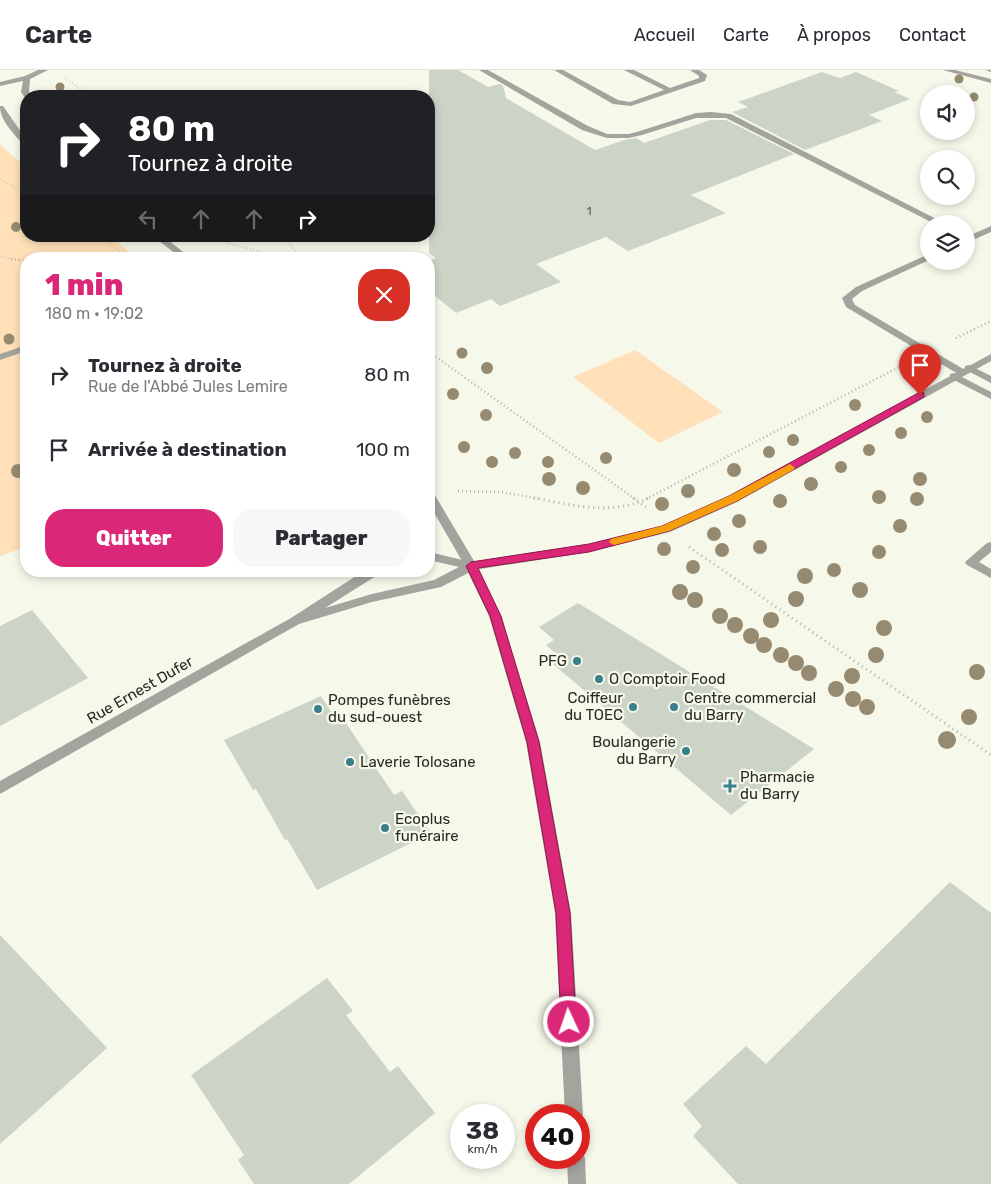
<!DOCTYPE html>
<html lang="fr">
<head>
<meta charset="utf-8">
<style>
  :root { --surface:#fff; --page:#f7f7f7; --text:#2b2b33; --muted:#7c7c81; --line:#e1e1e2; --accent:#db2777 }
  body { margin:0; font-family:Rubik,sans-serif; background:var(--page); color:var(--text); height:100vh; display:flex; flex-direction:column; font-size:19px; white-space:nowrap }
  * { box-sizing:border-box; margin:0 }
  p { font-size:16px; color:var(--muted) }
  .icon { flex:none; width:28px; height:28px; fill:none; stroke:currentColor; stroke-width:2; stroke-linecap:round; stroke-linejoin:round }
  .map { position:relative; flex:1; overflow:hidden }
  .panel { position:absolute; left:20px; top:182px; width:415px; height:325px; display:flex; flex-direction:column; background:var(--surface); border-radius:20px; box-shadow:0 2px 8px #0003 }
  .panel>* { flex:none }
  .top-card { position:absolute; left:20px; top:20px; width:415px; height:152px; border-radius:20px; box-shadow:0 2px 8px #0003; background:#202124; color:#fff; overflow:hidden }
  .tools { position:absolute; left:920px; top:15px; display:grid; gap:10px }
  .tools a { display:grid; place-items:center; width:55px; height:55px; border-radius:50%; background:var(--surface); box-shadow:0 2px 8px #0003; font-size:25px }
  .speed { position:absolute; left:450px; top:1034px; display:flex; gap:10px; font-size:25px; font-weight:700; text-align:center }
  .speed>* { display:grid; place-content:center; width:65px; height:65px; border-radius:50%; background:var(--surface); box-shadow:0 2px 8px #0003; line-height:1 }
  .speed small { font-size:12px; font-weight:400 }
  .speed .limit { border:8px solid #d22; background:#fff; color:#111 }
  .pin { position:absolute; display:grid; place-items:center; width:42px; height:42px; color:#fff; margin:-51px -21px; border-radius:50% 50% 50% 0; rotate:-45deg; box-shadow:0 0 5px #0007 }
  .pin .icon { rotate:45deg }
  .me { position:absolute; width:55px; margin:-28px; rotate:357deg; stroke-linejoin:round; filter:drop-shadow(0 0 4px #0008) }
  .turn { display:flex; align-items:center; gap:18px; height:105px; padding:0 25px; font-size:22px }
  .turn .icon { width:65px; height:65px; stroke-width:2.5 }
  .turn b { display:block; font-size:35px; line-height:42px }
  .lanes { display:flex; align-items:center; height:48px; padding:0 25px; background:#0003; justify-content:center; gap:25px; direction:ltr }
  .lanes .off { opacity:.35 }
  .round { display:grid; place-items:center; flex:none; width:52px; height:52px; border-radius:20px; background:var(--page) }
  .headline { display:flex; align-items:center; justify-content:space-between; height:85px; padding:0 25px }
  h1 { font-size:30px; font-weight:800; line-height:38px; color:var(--accent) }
  .primary-button { display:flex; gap:10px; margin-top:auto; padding:10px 25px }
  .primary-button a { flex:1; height:58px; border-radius:20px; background:var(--accent); color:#fff; font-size:20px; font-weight:800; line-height:58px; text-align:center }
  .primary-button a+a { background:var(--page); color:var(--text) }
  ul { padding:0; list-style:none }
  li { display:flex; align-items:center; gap:15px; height:75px; padding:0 25px }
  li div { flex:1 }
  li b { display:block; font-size:19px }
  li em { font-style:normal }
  header { display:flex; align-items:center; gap:30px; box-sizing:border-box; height:70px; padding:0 25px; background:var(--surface); border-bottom:1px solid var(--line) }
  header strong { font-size:24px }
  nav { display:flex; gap:28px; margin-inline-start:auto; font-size:18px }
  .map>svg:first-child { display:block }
</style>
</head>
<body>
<header>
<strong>Carte</strong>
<nav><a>Accueil</a><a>Carte</a><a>À propos</a><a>Contact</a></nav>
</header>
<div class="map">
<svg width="991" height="1114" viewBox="0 0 991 1114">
  <rect width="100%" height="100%" fill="#f6f8ea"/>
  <g fill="#ffe0b8">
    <path d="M0 75 26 97V166H110L138 189H26V477L0 486Z"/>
    <path d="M635 280 723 342 659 373 573 307Z"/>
  </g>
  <g fill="#ccd3c7">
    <path d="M429 0H458L488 17 500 14 503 16 506 28 595 80 624 70 636 68 644 73 710 50H726L794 84 691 125 726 143 628 181 606 167 536 194 561 212 500 236 491 229 456 243 429 221V191L436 188 429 183Z"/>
    <path d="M822 2 840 8 856 2 899 21 894 22 910 29 869 45 882 51 805 80 732 42 748 37 738 32Z"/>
    <path d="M578 533 814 679 731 745 553 594 562 589 546 575 554 570 539 557Z"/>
    <path d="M32 540 88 608 0 656V556Z"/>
    <path d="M321 626 332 643 338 641 394 725 402 721 431 763 317 820 287 769 285 770 256 719 253 720 224 670Z"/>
    <path d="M950 812 991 843V1114H738L693 1066 702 1056 683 1034 746 976 766 994Z"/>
    <path d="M0 865 107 978 0 1074Z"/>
    <path d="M327 908 353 941 346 945 390 1002 398 996 435 1043 349 1114H254L238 1090 244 1085 191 1005Z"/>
  </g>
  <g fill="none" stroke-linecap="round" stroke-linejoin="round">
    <g stroke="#b2b4a9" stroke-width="2" stroke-dasharray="0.5 2.5" stroke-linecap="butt">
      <path d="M65 8 91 26"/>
      <path d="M0 109 26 124"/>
      <path d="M100 166 129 189"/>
      <path d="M284 166 301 189"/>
      <path d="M227 173 287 189"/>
      <path d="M0 187 19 190"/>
    </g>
    <g stroke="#b2b4a9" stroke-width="2.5" stroke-dasharray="1 3" stroke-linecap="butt">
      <path d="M11 189 26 191"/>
      <path d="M956 268 991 251"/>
      <path d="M429 282 635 429"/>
      <path d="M458 421 501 422 541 429"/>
      <path d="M646 429 901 296"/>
    </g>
    <g stroke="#b2b4a9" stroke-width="3" stroke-dasharray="1 4" stroke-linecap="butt">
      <path d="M534 428C571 435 613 446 649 428"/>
      <path d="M633 428 646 437"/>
      <path d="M689 477 991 685"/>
    </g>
    <g fill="#a4a39d" fill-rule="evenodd">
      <path d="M479 0H488L588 56 607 64H629L640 61 696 43 711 42 731 44 946 154H935L726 48H696L642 65 629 68H607L582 60Z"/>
      <path d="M554 0H563L618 30 630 32 664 20 624 0H634L670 18 699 8V6L690 0H699L707 5 705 11 631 36 613 34Z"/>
      <path d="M943 0H955L991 9V13Z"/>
      <path d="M986 0H991V2L988 1Z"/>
      <path d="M991 156V162L966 173V167Z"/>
      <path d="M929 184V190L862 221 852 229 855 235 965 300V296L969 295 991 306V313L966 300V304H958L846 237 842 228 856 217Z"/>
      <path d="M954 303 991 322V329L950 308V304Z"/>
      <path d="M991 472V482L979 492 991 499V508L967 495 965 492 987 473Z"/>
    </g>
    <g fill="#a4a39d" fill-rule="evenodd">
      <path d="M26 275V281L0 290V284Z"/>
      <path d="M991 284V291L737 432 670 462 589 482 474 500 441 517 372 532 299 554 0 724V711L291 548 356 506 367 501H384L325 538 372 524 434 510 459 497 429 490V482L471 492 589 474 663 456 729 426Z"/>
    </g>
    <g fill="#a4a39d" fill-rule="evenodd">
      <path d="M38 0H48L30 9 29 22 31 26 25 28 21 22 23 11 0 16V12L25 6Z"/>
      <path d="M0 36H3L26 69V75H23C14 63 0 51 0 36Z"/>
      <path d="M153 166H163L192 189H182Z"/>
      <path d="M429 421 433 422 477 496 501 546 540 672 571 843 583 1045 579 1052V1045H565L555 843 526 672 489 546 465 496 429 434Z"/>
      <path d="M579 1080 582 1082 585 1088 586 1114H568L567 1088H579Z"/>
    </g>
  </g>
  <g fill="#968b71">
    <circle cx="959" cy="9" r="4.5"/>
    <circle cx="60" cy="17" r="4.5"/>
    <circle cx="974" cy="27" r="4.5"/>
    <circle cx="16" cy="157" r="5"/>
    <circle cx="9" cy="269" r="5.5"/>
    <circle cx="462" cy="283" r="5.5"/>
    <circle cx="487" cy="298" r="6"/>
    <circle cx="453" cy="324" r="6"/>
    <circle cx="855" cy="335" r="6"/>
    <circle cx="486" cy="345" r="6"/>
    <circle cx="927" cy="347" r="6"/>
    <circle cx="901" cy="363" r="6"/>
    <circle cx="793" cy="370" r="6"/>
    <circle cx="464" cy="377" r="6"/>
    <circle cx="869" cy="380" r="6"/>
    <circle cx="769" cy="382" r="6"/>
    <circle cx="515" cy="383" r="6"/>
    <circle cx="606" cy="388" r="6"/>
    <circle cx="492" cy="392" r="6"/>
    <circle cx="548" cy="392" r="6"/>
    <circle cx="841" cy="397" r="6"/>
    <circle cx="734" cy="400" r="7"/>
    <circle cx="18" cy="401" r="7"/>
    <circle cx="549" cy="409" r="7"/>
    <circle cx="920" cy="409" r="7"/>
    <circle cx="811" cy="414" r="7"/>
    <circle cx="583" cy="418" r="7"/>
    <circle cx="688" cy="421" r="7"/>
    <circle cx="879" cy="427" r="7"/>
    <circle cx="917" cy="429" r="7"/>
    <circle cx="780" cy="431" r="7"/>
    <circle cx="662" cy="434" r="7"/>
    <circle cx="739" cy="451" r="7"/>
    <circle cx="900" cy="456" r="7"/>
    <circle cx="714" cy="464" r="7"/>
    <circle cx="760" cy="477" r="7"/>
    <circle cx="664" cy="479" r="7"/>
    <circle cx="722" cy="480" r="7"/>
    <circle cx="879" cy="482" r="7"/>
    <circle cx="693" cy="497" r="7"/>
    <circle cx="834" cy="500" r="7"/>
    <circle cx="805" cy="506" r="8"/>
    <circle cx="860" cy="520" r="8"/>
    <circle cx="680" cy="522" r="8"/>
    <circle cx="796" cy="529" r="8"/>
    <circle cx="695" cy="530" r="8"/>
    <circle cx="720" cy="546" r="8"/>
    <circle cx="771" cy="550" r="8"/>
    <circle cx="735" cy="555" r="8"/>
    <circle cx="884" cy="558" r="8"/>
    <circle cx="751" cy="566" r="8"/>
    <circle cx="764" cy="575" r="8"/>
    <circle cx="781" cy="585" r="8"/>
    <circle cx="876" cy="585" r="8"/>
    <circle cx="796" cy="593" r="8"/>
    <circle cx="977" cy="602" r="8"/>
    <circle cx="809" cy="603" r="8"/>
    <circle cx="852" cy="606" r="8"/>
    <circle cx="836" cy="619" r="8"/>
    <circle cx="853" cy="629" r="8"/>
    <circle cx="867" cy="637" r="8"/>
    <circle cx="969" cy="647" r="8"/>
    <circle cx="947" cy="670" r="9"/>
  </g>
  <path fill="#db2777" stroke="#8e194d" d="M920 322 924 323V327L737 431 669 461 589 482 478 498 501 546 539 672 570 843 576 952 574 957 569 959 564 957 561 952 556 843 527 672 490 546 466 496 471 492 589 474 662 456 729 426Z"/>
  <path fill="#f59e0b" d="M790 394 795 398 793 400 737 431 669 461 614 475 609 472 611 469 662 456 729 426Z"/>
  <g fill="#3a808c" stroke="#f6f8ea" stroke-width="2">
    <circle cx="577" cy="591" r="5"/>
    <circle cx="599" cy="609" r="5"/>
    <circle cx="633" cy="637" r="5"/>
    <circle cx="674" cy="637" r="5"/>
    <circle cx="318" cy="639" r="5"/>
    <circle cx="686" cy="681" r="5"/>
    <circle cx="350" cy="692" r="5"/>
    <path d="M727.5 708.5h5v5h5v5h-5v5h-5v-5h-5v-5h5z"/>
    <circle cx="385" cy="758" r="5"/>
  </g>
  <g text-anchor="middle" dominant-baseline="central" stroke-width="4.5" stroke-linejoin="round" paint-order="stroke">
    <g font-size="11" fill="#52544e">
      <text x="589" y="141">1</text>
    </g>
    <g font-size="15" fill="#292a25" stroke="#f6f8ea" text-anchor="start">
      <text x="567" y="591" text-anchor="end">PFG</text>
      <text x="609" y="609">O Comptoir Food</text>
      <text x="623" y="628" text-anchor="end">Coiffeur<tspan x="623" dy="17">du TOEC</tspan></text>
      <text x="684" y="628">Centre commercial<tspan x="684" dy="17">du Barry</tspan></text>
      <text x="328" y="630">Pompes funèbres<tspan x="328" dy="17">du sud-ouest</tspan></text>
      <text x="676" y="672" text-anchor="end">Boulangerie<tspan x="676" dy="17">du Barry</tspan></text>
      <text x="360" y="692">Laverie Tolosane</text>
      <text x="740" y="707">Pharmacie<tspan x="740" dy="17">du Barry</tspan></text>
      <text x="395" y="749">Ecoplus<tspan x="395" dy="17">funéraire</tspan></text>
    </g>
    <g font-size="15" fill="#292a25" stroke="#f6f8ea">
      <text transform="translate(140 620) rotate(-30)">Rue Ernest Dufer</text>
    </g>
  </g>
</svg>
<div class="tools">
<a><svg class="icon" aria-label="sound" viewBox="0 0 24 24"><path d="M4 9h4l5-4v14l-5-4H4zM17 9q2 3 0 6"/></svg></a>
<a><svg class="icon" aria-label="search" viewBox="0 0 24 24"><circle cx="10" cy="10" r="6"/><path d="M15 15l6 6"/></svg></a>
<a><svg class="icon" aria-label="layers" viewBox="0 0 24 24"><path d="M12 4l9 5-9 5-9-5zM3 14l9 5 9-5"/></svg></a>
</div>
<div class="speed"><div>38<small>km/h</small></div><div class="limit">40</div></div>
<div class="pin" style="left:920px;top:325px;background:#d93025"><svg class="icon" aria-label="arrive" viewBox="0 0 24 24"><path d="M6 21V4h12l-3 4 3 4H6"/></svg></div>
<svg class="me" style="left:569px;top:952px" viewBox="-20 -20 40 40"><circle r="17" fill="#db2777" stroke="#fff" stroke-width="3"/><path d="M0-11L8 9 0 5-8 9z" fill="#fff"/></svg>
<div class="top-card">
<div class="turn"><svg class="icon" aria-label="right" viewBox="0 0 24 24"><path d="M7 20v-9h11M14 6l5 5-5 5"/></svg><div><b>80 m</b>Tournez à droite</div></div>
<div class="lanes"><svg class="icon off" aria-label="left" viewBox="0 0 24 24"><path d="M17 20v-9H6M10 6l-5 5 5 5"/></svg><svg class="icon off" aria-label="ahead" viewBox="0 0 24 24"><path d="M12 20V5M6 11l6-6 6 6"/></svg><svg class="icon off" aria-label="ahead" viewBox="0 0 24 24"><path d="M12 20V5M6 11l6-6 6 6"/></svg><svg class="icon" aria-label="right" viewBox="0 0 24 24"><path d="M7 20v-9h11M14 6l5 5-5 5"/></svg></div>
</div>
<section class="panel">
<div class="headline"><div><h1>1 min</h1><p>180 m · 19:02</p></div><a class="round" style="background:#d93025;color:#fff"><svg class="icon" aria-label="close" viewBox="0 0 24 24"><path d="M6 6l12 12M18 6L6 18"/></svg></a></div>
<ul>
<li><svg class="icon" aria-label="right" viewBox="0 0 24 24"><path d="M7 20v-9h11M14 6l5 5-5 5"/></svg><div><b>Tournez à droite</b><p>Rue de l'Abbé Jules Lemire</p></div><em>80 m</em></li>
<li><svg class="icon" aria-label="arrive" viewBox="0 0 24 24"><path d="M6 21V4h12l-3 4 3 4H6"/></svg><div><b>Arrivée à destination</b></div><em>100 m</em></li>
</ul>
<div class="primary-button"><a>Quitter</a><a>Partager</a></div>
</section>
</div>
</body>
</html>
